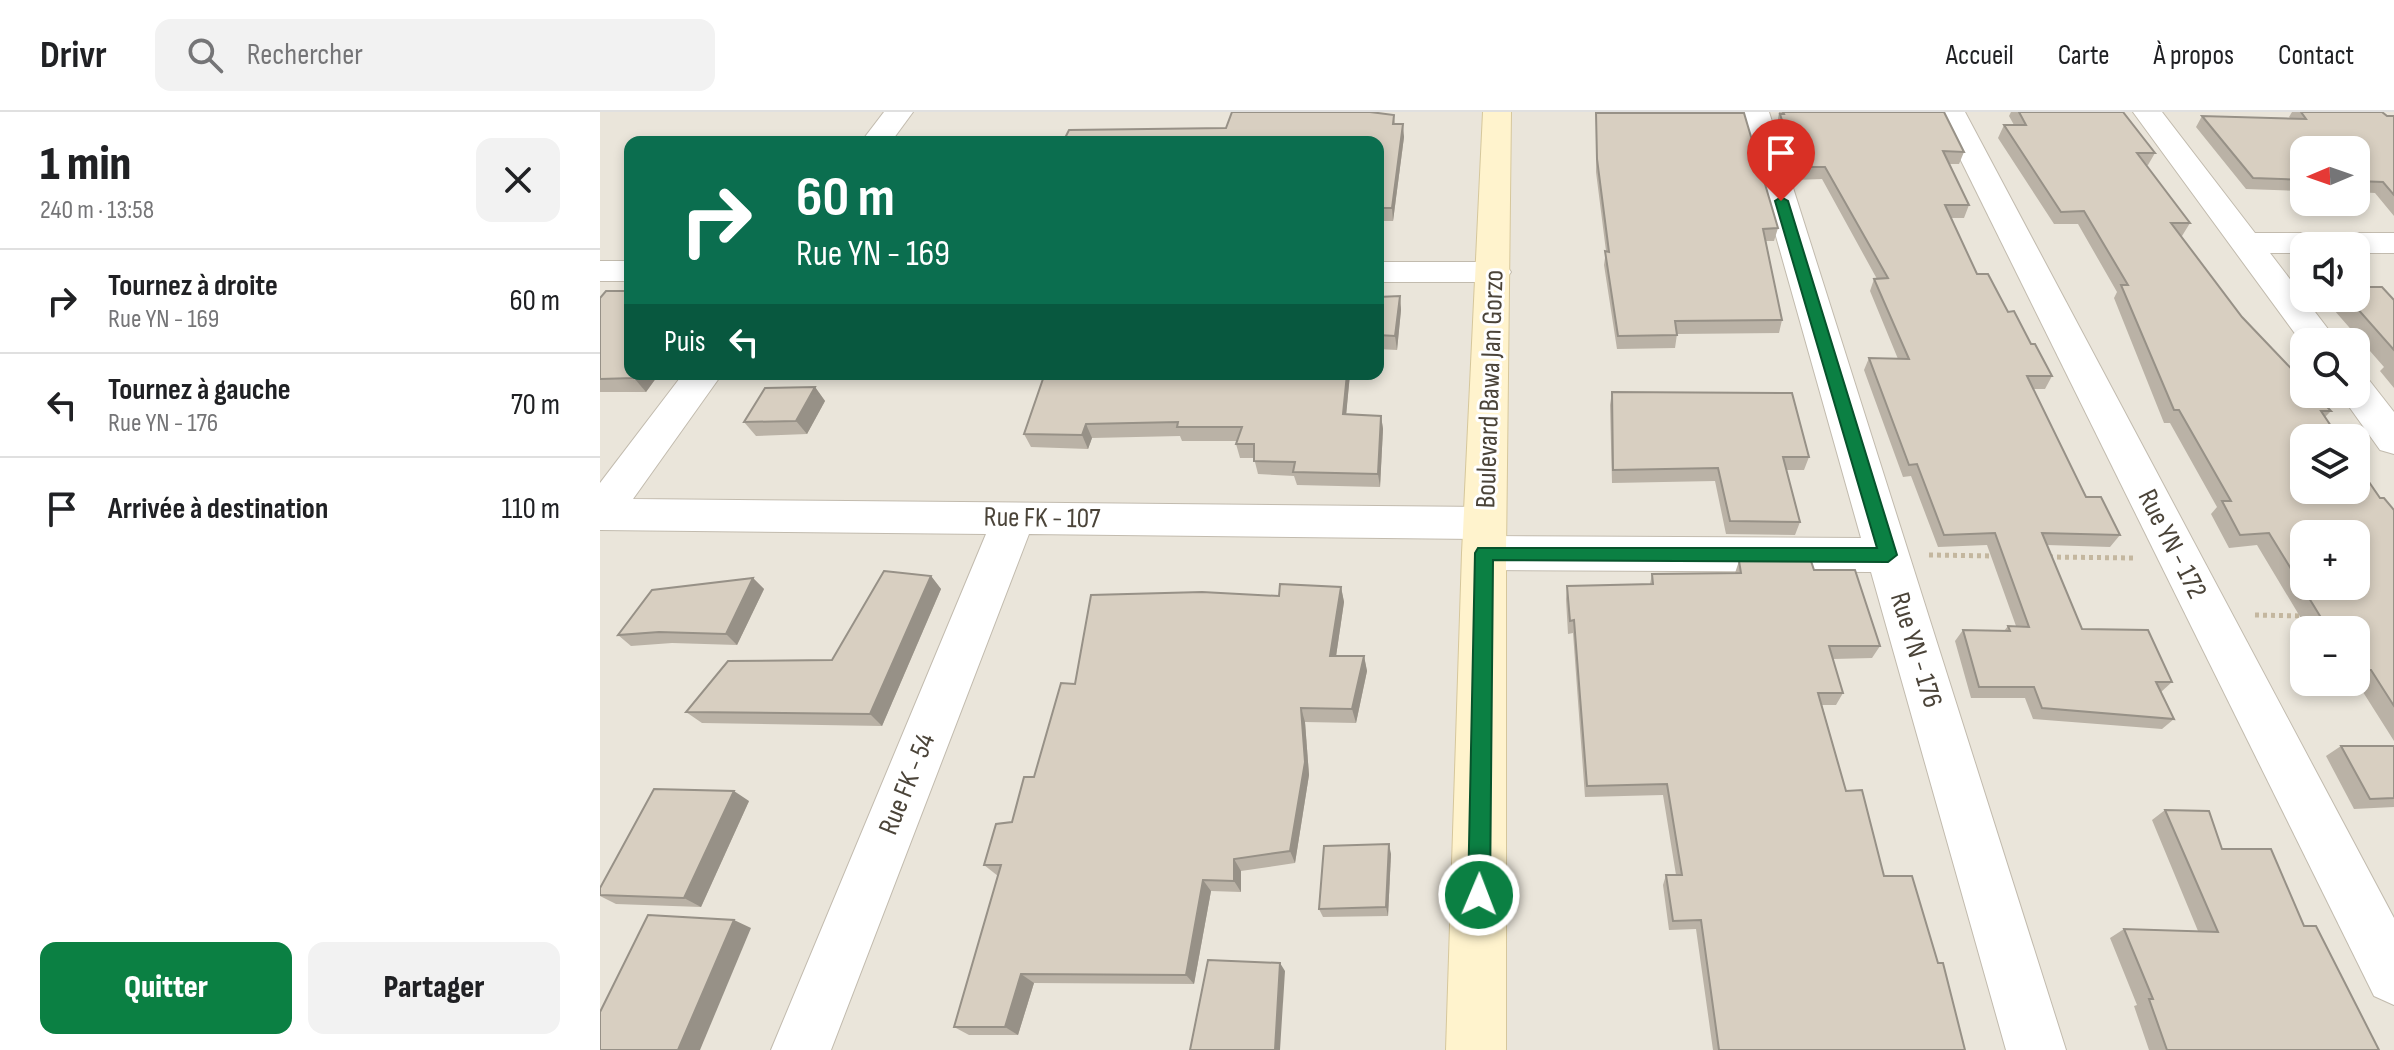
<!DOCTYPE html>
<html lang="fr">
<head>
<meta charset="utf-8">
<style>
  :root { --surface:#fff; --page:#f2f2f2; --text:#202124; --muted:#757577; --line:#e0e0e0; --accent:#0b8043 }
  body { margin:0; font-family:"Sofia Sans Condensed",sans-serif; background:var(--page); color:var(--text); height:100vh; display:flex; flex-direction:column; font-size:30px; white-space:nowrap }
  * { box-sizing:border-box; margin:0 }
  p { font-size:26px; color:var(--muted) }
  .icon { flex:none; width:44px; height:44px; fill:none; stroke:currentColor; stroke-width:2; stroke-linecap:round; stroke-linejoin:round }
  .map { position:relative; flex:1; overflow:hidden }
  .drawer { display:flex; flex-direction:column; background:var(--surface); width:600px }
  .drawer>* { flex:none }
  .hud { position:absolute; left:24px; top:24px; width:760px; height:244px; border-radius:16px; box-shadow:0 4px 12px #0003; background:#0b6e4f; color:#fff; overflow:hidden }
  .needle { width:52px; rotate:268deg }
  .tools { position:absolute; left:1690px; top:24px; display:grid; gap:16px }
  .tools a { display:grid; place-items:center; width:80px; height:80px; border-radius:16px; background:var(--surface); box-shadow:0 4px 12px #0003; font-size:40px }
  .pin { position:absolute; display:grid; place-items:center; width:68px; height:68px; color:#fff; margin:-82px -34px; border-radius:50% 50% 50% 0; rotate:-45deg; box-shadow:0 0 8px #0007 }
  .pin .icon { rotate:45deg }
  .me { position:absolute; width:88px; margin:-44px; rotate:1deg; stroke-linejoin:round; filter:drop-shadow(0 0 6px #0008) }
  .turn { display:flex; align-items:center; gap:28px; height:168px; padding:0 40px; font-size:36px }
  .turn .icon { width:104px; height:104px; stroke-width:2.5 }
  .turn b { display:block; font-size:56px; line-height:68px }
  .then { display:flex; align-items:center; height:76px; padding:0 40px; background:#0003; gap:16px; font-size:30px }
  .round { display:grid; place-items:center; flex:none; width:84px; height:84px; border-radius:16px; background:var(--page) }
  .summary { display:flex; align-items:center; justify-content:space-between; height:136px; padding:0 40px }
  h1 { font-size:48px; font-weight:800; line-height:60px }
  .primary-button { display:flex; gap:16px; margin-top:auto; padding:16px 40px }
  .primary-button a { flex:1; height:92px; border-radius:16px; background:var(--accent); color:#fff; font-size:32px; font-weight:800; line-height:92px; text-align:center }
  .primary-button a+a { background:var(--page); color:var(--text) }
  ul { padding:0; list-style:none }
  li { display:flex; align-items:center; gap:24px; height:104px; padding:0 40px; border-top:2px solid var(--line) }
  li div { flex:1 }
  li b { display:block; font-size:30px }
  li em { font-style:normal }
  header { display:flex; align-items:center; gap:48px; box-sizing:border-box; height:112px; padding:0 40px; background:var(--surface); border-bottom:2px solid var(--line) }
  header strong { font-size:38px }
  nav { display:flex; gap:44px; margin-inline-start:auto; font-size:28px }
  .search { width:560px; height:72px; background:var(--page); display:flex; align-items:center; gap:20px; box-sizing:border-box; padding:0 28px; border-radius:16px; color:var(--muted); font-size:30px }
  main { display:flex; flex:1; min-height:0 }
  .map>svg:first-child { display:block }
</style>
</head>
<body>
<header>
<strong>Drivr</strong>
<div class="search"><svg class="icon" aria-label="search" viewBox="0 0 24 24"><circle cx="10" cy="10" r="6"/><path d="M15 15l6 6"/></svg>Rechercher</div>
<nav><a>Accueil</a><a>Carte</a><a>À propos</a><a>Contact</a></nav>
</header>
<main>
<section class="drawer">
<div class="summary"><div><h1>1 min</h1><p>240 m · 13:58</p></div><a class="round"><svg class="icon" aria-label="close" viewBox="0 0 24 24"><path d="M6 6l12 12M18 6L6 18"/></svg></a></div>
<ul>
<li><svg class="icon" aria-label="right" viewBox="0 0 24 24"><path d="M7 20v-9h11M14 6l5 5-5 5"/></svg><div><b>Tournez à droite</b><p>Rue YN - 169</p></div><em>60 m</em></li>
<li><svg class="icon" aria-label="left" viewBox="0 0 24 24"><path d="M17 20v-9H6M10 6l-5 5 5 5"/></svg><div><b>Tournez à gauche</b><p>Rue YN - 176</p></div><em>70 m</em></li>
<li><svg class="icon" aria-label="arrive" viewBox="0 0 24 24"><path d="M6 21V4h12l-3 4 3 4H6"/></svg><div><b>Arrivée à destination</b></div><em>110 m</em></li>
</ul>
<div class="primary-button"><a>Quitter</a><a>Partager</a></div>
</section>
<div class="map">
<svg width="1794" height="938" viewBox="0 0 1794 938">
  <rect width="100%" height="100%" fill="#f6f3ec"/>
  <path fill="#eae5da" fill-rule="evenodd" d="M0 0H1794V938H0ZM30 30H778V262H30ZM1704 38H1756V90H1704ZM1704 134H1756V186H1704ZM1704 230H1756V282H1704ZM1704 326H1756V378H1704ZM1704 422H1756V474H1704ZM1704 518H1756V570H1704Z"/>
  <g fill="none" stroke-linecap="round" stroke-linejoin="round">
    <defs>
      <g id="street">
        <path d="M284 0H313L291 30H261Z"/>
        <path d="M1141 0H1169L1466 938H1406L1271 460 884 458 869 453 862 441 869 429 875 427 429 422 231 938H171L386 422 0 418V371L83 262H122L33 387 885 395 900 400 906 411 900 422 894 424 1261 426Z"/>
        <path d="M1337 0H1365L1794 806V893L1774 884Z"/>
        <path d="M1533 0H1562L1655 121H1794V141H1756V134H1704V141H1670L1738 230H1704V234Z"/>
        <rect x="0" y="149" width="30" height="20"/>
        <path d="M778 150H894L906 153 911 160 906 167 894 170H778Z"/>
        <path d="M1756 264 1769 268 1794 300V342L1780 338 1740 282H1756Z"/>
      </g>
      <path id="secondary" d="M883 0H911L906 441V938H846L862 441Z"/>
    </defs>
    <use href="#street" stroke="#c2bbae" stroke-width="2"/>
    <use href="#secondary" stroke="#d6c79b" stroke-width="2"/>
    <g stroke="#c4b79f" stroke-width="5" stroke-dasharray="4 4" stroke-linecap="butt">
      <path d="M1329 443 1395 444"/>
      <path d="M1449 445 1535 446"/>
      <path d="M1655 503 1705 504"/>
    </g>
    <use href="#street" fill="#fff" fill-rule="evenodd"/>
    <use href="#secondary" fill="#fff3cd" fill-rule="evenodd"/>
  </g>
  <g fill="#bab2a6">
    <path d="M1179 0H1344L1364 40 1359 52H1349L1369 93 1364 106H1351L1377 162 1408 200 1452 264 1445 277H1433L1486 385 1520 423 1510 435 1447 433 1482 517 1572 570 1561 580 1574 607 1562 617 1433 607 1425 586H1371L1355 529 1363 518 1404 519 1408 514H1416L1387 433 1338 435 1311 364 1303 365 1264 258 1269 246 1298 247 1270 179 1274 167H1277L1222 67 1194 68 1177 14Z"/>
    <path d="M1411 0H1419L1555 41 1548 53 1546 54 1590 111 1582 124H1581L1642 205 1731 299 1725 305 1780 386 1794 398V629L1756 569V518H1708L1657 433 1629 436 1611 402 1617 395 1570 311H1564L1514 186 1517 180 1478 112H1454L1398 26 1404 13H1414L1409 4Z"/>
    <path d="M1692 0H1782L1787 4H1794V104L1775 81 1756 80V38H1704V79L1646 77 1596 15 1602 4 1690 6 1689 5Z"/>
    <path d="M996 1 1178 116 1174 129H1166L1182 208 1179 221 1077 222 1075 236 1017 237 1004 153 1006 139 996 60Z"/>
    <path d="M794 3 795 12 804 25 793 109H778V30L626 16Z"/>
    <path d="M800 184 801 198 797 238 778 237V185Z"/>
    <path d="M0 186 30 262H59L46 280H0Z"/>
    <path d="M1730 186 1794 188V276L1780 259 1784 255 1727 190Z"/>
    <path d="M500 262H750L746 302 781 304 783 317 780 375 697 373 694 364 658 362 654 346H640L636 332 637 329H582L580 324 492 326 488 337 431 335 424 322Z"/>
    <path d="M215 275 225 289 207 322 156 324 144 310Z"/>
    <path d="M1012 280 1209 345 1204 358H1186L1200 410 1195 423 1126 422 1115 369 1012 371 1010 293Z"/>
    <path d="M1139 449 1214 458 1280 534 1272 546 1233 547 1243 581 1236 593H1222L1246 679 1284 764 1338 851 1365 938H1113L1096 817 1069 818 1063 773 1066 763H1076L1063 683 985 685 973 521 968 522 966 487 967 474 1050 472 1052 462 1135 461Z"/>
    <path d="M331 464 341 477 282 614 102 611 86 600 232 548Z"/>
    <path d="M153 466 164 477 137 533 72 531 31 534 18 523Z"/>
    <path d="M741 475 744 490 736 544H764L767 559 756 611 705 610 709 663 695 751 641 759V780L611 779 594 872 434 871 418 923H369L354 915 398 764 384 753 412 710 434 665 475 572 679 484Z"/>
    <path d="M1741 634H1794V695L1754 697 1726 644Z"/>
    <path d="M149 689 101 795 16 792 0 784V776Z"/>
    <path d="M1565 698 1622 737 1704 814 1779 938H1549L1534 894 1537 893 1510 826 1524 817 1598 819 1552 708Z"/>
    <path d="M791 742 788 804 723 805 719 797Z"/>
  </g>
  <g fill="#979187">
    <path d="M803 12 804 25 793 109 792 96Z"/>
    <path d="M800 184 801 198 797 238 795 224Z"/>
    <path d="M37 262H59L46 280 34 266Z"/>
    <path d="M747 262H750L745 315 743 302Z"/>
    <path d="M215 275 225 289 207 322 196 309Z"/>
    <path d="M781 304 783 317 780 375 778 362Z"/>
    <path d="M486 312 492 326 488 337 482 323Z"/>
    <path d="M331 464 341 477 282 614 270 602Z"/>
    <path d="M153 466 164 477 137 533 126 522Z"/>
    <path d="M741 475 744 490 734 558 730 544Z"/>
    <path d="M764 544 767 559 756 611 752 597Z"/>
    <path d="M701 596 705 610 709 663 695 751 690 739Z"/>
    <path d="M134 679 149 689 101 795 84 786Z"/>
    <path d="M789 732 791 742 788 804 786 795Z"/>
    <path d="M634 747 641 759V780L634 769Z"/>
    <path d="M603 768 611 779 594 872 586 863Z"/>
    <path d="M134 808 151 816 100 938H78Z"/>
    <path d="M680 851 685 859 680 938H675Z"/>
    <path d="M421 862 434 871 418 923 405 915Z"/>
  </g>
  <g fill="#d8cfc1" stroke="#979187" stroke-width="2" fill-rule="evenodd">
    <path d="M632 0H770L794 3 793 12H803L792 96H778V30H463L469 18 626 16Z"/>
    <path d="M1183 0H1344L1364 40 1343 39 1369 93H1345L1377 162H1388L1408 200 1414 199 1431 232H1435L1452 264H1427L1486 385H1501L1520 423 1442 421 1482 517 1548 518 1572 570H1556L1574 607 1442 596 1434 575H1379L1363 518 1410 519 1408 514 1429 515 1395 421 1344 423 1317 352 1309 353 1269 246 1309 247 1274 167 1288 166 1225 55H1197L1180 2H1184Z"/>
    <path d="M1419 0H1523L1555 41H1537L1590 111H1571L1642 205 1704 270V282H1715L1731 299H1721L1739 326H1704V378H1756V351L1780 386H1784L1794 398V594L1771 558H1756V518H1714V517H1728L1669 421 1640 423 1622 389H1631L1579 298H1574L1521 173H1528L1484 99 1461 100 1404 13H1426ZM1704 422H1756V474H1704Z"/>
    <path d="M1701 0H1782L1787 4H1794V83L1783 70 1756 69V38H1704V68L1653 66 1602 4 1706 7Z"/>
    <path d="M996 1H1144L1178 116 1163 117 1182 208 1075 209 1077 223 1018 224 1005 139 1009 140 997 47Z"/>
    <path d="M1756 175H1782L1794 188V238L1748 186H1756Z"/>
    <path d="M6 179H30V262H37L34 266 0 267V186Z"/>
    <path d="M800 184 795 224 778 223V185Z"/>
    <path d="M500 262H747L743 302 781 304 778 362 693 360 695 350 654 349V332H636L642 315H577L578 310 486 312 482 323 424 322 444 264Z"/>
    <path d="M215 275 196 309 144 310 165 276Z"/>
    <path d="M1012 280 1192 281 1209 345H1183L1200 410 1130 409 1118 356 1013 358Z"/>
    <path d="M1139 449H1211L1214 458H1255L1280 534H1229L1243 581H1218L1246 679 1262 678 1284 764H1312L1338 851H1343L1365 938H1119L1101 808 1073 809 1066 763H1082L1067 672 987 674 974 508 970 509 967 474 1053 472 1052 462 1141 461Z"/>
    <path d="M284 459 331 464 270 602 86 600 128 549 232 548Z"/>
    <path d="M153 466 126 522 59 520 18 523 52 478Z"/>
    <path d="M680 472 741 475 730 544H764L752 597 701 596 705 650 690 739 634 747V769L603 768 586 863 421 862 405 915H354L401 753H384L396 712 412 710 424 665H434L461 571 475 572 491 483 602 480 679 484Z"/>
    <path d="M1741 634H1794V686L1770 687Z"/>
    <path d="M54 677 134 679 84 786 0 783V776Z"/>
    <path d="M1565 698 1609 699 1622 737H1671L1704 814H1716L1779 938H1567L1549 887H1553L1524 817 1618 820Z"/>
    <path d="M789 732 786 795 719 797 724 734Z"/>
    <path d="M48 803 134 808 78 938H0V900Z"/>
    <path d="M608 848 680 851 675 938H590Z"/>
  </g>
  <path fill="#0b8043" stroke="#07532c" stroke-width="2" d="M1181 85 1188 89 1297 443 1288 450 893 448 890 783 887 791 879 794 871 791 868 783 875 441 878 436H1277L1175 89Z"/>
  <g text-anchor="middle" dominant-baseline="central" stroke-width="6" stroke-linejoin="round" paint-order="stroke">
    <g font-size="28" fill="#4b4439" stroke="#fff">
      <text transform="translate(890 277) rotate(-88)">Boulevard Bawa Jan Gorzo</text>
      <text transform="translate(442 406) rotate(1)">Rue FK - 107</text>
      <text transform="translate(1572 432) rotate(63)">Rue YN - 172</text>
      <text transform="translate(1316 538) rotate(73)">Rue YN - 176</text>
      <text transform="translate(307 672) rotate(-68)">Rue FK - 54</text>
    </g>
  </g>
</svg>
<div class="tools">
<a><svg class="needle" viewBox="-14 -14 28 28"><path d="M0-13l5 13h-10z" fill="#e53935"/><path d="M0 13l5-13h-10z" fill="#757577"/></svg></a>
<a><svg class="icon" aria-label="sound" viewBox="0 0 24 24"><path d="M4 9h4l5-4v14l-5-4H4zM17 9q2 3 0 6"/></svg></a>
<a><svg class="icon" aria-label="search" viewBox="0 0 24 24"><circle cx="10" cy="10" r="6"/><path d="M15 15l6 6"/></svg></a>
<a><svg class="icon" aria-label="layers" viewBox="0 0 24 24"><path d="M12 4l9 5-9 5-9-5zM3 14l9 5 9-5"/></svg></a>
<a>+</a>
<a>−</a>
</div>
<div class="pin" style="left:1181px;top:89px;background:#d93025"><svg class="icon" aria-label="arrive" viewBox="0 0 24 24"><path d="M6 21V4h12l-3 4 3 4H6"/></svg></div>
<svg class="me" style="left:879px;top:783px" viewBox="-20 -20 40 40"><circle r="17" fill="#0b8043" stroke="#fff" stroke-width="3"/><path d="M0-11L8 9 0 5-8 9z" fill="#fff"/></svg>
<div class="hud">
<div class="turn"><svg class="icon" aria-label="right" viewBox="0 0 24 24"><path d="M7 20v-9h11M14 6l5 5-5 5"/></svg><div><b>60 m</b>Rue YN - 169</div></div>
<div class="then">Puis<svg class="icon" aria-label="left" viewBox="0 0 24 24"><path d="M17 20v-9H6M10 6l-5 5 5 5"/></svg></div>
</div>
</div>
</main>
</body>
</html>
